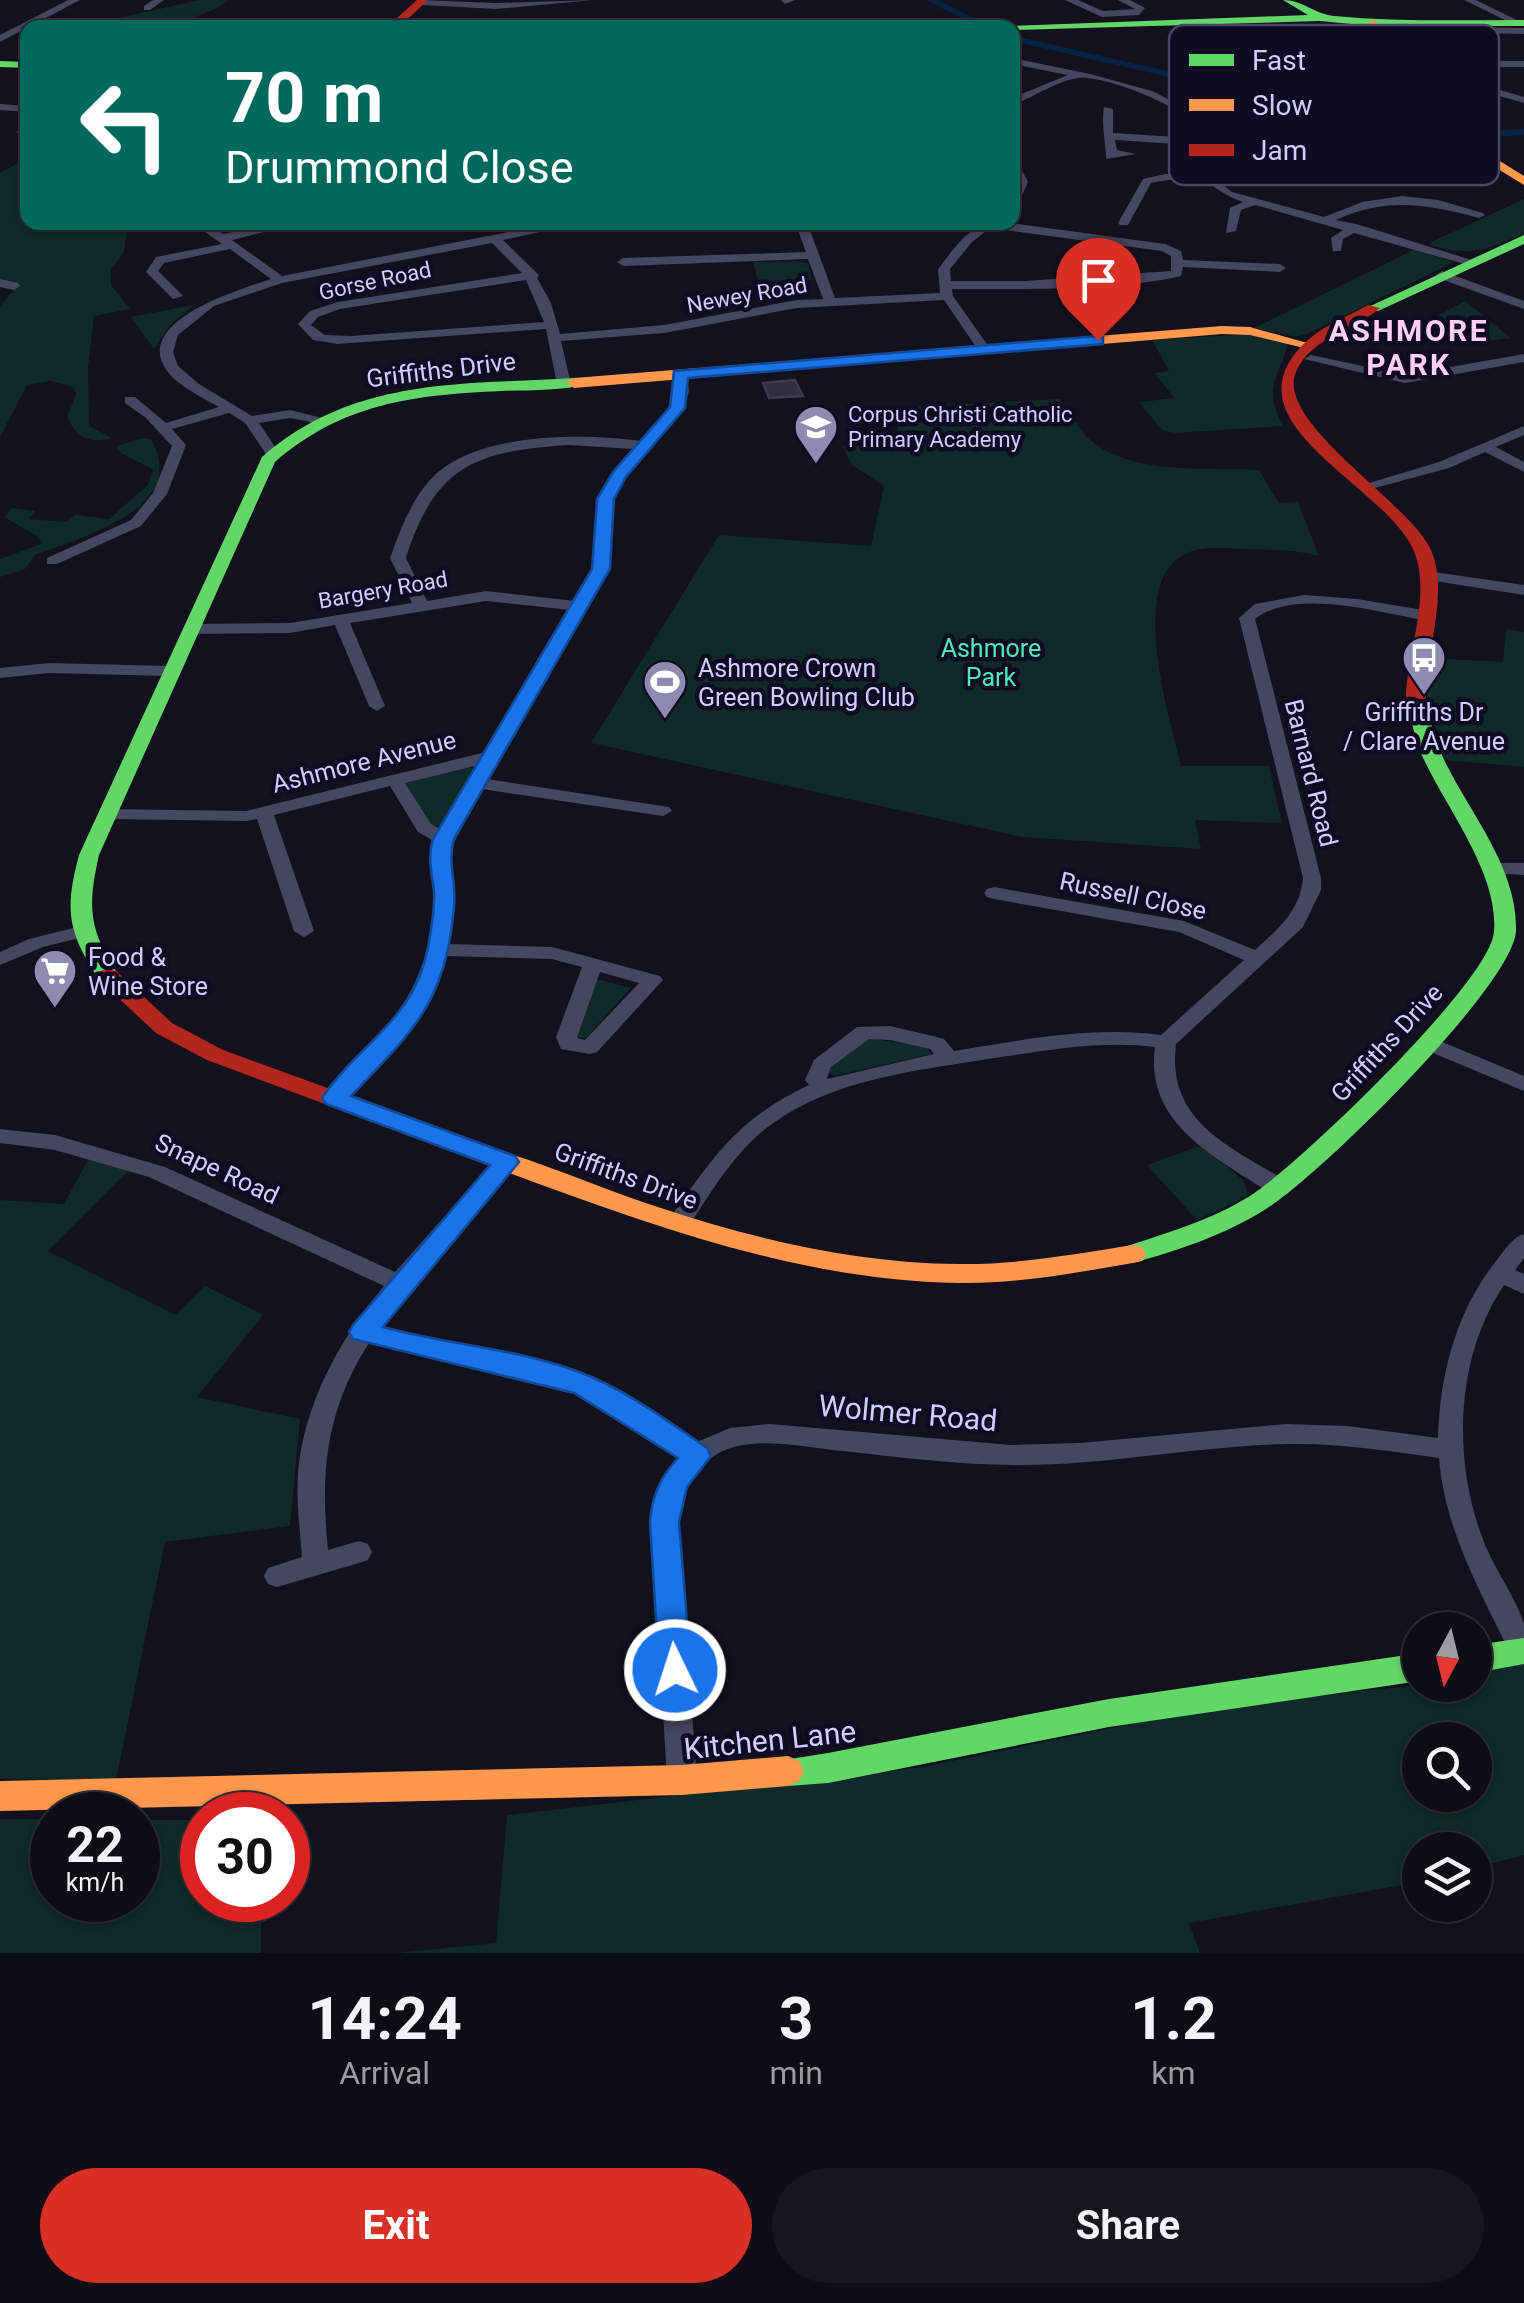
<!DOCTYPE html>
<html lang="en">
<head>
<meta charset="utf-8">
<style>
  :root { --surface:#0e0d16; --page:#17161f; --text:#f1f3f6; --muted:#9b9ca1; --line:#2e2d35; --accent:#d93025 }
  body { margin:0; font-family:Roboto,sans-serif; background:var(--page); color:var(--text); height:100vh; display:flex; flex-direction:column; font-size:38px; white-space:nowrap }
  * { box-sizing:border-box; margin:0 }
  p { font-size:32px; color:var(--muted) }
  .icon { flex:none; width:55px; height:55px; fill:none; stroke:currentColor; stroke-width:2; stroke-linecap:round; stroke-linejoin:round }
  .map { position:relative; height:1953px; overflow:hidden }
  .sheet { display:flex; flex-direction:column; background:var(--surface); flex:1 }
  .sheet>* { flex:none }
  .banner { position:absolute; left:20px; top:20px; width:1000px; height:210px; border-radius:20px; box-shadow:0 2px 8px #0004,0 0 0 2px var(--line); background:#00695c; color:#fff; overflow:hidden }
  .needle { width:65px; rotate:187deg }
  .controls { position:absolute; left:1402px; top:1612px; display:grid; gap:20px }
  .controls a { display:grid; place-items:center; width:90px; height:90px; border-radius:50%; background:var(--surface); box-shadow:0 2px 8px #0004,0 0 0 2px var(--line); font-size:50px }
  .speed { position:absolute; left:30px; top:1792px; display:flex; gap:20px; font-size:50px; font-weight:700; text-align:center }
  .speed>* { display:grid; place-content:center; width:130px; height:130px; border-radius:50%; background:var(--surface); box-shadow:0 2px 8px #0004,0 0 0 2px var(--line); line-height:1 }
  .speed small { font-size:25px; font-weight:400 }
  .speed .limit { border:15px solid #d22; background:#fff; color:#111 }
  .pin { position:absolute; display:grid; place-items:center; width:85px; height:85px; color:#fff; margin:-102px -42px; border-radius:50% 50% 50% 0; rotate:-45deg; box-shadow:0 0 10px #0007 }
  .pin .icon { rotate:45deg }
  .me { position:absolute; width:110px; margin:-55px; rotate:356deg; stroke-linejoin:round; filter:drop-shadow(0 0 8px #0008) }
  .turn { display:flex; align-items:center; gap:35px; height:210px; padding:0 40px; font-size:45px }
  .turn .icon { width:130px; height:130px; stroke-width:2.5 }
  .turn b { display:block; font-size:70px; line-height:85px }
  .eta { display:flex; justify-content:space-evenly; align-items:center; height:170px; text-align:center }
  .eta b { font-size:60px; font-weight:700; line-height:70px }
  .action { display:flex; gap:20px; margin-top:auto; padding:20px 40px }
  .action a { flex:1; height:115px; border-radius:60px; background:var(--accent); color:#fff; font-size:40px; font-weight:700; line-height:115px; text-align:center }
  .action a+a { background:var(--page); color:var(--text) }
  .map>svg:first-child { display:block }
</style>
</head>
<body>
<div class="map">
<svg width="1524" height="1953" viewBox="0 0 1524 1953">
  <rect width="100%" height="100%" fill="#12111d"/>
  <g fill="#0f2a28" fill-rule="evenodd">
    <path d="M199 0H229C211 13 195 16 177 27L73 28Z"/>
    <path d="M27 158 28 222 128 223 124 252 111 270V285L130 309 94 316 88 367 89 426 112 438C90 444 76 438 67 417L76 394 73 387 50 381 27 385 0 437V306L18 285 0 281V173Z"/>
    <path d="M1524 199V234C1483 250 1470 258 1427 244Z"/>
    <path d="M1415 249 1454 262 1307 334 1296 337 1255 328Z"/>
    <path d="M795 261 808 263 812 280 758 281 753 262Z"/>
    <path d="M1465 301 1511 338 1486 341 1468 332 1439 337 1413 329Z"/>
    <path d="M194 305 169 326 154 349 131 317Z"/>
    <path d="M1249 334 1288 343C1279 378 1262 388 1283 426L1175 433 1162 430 1139 402 1174 398 1155 373 1169 371 1152 340Z"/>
    <path d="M1060 399C1069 411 1077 426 1087 437 1128 476 1206 467 1259 470L1279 503 1298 502 1319 556C1294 549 1269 550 1243 549 1223 548 1201 545 1183 555 1128 585 1170 719 1181 766H1269L1282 823 1195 820 1201 849 1023 837 591 743 719 535 871 546 884 486 852 465 843 447 894 444 902 407Z"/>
    <path d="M144 438 151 439C191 509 81 537 35 555L25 569 0 577V559L41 544 39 537 4 517 12 508 35 511 29 519 66 522 75 515 109 519 148 485 153 469 121 453 116 446Z"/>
    <path d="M1506 629 1524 632V767L1445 760 1427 707V658L1503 662Z"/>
    <path d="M465 766 476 770 445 824 429 827 406 783Z"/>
    <path d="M597 979 631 988 586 1038 578 1037Z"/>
    <path d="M869 1038 926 1047 931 1054 834 1076 826 1071Z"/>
    <path d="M1202 1145 1244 1181 1248 1196 1197 1220 1147 1165Z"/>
    <path d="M89 1158 129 1170 48 1251 176 1315 205 1286 263 1315 197 1397 300 1419 290 1526 165 1542 116 1780 0 1779V1200L64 1204Z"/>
    <path d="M1524 1663V1855L1475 1868V1850H1420V1882L1189 1923 1200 1953H396L496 1943 507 1815 922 1767 1218 1706 1420 1685H1475V1672ZM1420 1740H1475V1795H1420Z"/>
    <path d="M0 1819H52V1900H138V1820H202V1900H261V1953H0Z"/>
  </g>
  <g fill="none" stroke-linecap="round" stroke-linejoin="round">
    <g fill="#072243" fill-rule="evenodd">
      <path d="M926 0H938L994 28H981Z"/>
      <path d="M1012 35 1175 73 1277 115 1342 130 1416 135 1524 129V135L1416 141 1342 136 1270 119 1169 77 1012 41Z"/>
    </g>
  </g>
  <path fill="#302f40" stroke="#3c3a52" stroke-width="2.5" d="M795 380 803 396 769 398 763 383Z"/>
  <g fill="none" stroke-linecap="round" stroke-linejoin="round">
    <g fill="#45465f" fill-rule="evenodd">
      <path d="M68 0H80L0 42V35Z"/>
      <path d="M153 0H164L150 10H144V6Z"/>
      <path d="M419 0 496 3 594 0 496 9 422 5Z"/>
      <path d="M781 0H795L785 4Z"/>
      <path d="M1065 0H1078L1103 11 1135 9 1118 0H1130L1145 8 1139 15 1102 17Z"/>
      <path d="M1464 0H1476L1523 23 1515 25Z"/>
      <path d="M1400 26 1524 28V34L1397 31Z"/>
      <path d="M1196 56 1282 68 1384 70 1389 73 1384 76 1282 74 1193 61Z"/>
      <path d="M1012 58 1090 74 1152 91 1200 115 1215 129 1309 141 1393 145V149L1389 150 1309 147 1219 136 1215 160 1383 176 1389 179 1383 182 1214 167 1213 177 1232 192 1324 217 1362 202 1402 196 1438 200 1483 213 1485 215 1479 218C1427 204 1386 197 1336 220L1360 225 1478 262 1472 266 1354 233 1343 239 1341 251H1333L1331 238 1343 230 1255 205 1241 210 1236 231 1226 233 1230 208 1243 202C1228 197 1220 190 1207 183 1193 176 1166 180 1151 183L1128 225H1120L1118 223 1143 179 1165 174 1202 175 1207 146 1115 140 1117 150 1136 154 1106 159C1106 143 1101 125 1104 107L1113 109V133L1208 139C1201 113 1105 74 1078 78 1056 81 1033 98 1012 105V98L1068 75 1012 64Z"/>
      <path d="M1380 60 1524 61V67H1480L1500 90 1524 97V103L1492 94 1469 67 1377 65Z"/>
      <path d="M0 104 28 106V112L0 110Z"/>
      <path d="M28 126V133L21 135 16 132Z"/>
      <path d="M1012 158 1017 161 1028 182 1018 204 1012 207V191L1016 182 1012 174Z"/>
      <path d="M191 222H205L223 234 281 222H305L232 240 282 276 560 222H586L503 240 539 275 537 278 551 303 560 334 664 325 797 300 823 299 808 259 623 266 617 262 623 258 806 252 795 222H807L835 298 940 293 938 269C958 244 970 222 1003 222L1165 244 1181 251 1183 260 1280 264 1286 268 1280 272 1183 267 1181 276C1115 291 1022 289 952 289L953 296 991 350 985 354 980 353 944 300 797 308 664 333 561 341 571 384 564 388 557 384 546 329 337 344 313 340 298 324 310 311 338 302 522 273 492 243 282 283 214 306 178 335 173 352 178 366 199 384 252 416 290 410 326 419V425L290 418 259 423 280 454 273 458 268 457 245 423 229 413 172 429 186 445 167 494 141 526 57 564H47V558L131 520 153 493 172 446 146 418 125 403V397H135L166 423 219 407C202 397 179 387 167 371 131 321 241 289 271 279L230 249 164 263 158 271 183 296 173 299 146 272 156 257 222 244ZM990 228 1162 251 1171 256V271L1025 281H951L950 269 972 242ZM526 280 544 322 351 336 325 335 311 325 318 317 340 309Z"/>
      <path d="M1442 271 1524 301V309L1438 278 1436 275Z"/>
      <path d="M0 279 18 283 20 286 14 290 0 287Z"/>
      <path d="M1524 354V362L1405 383 1304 359 1311 355 1405 375Z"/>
      <path d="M679 370 686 374 689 391 684 408 625 477 613 499 609 569 502 756 499 760 405 783 431 824 440 829 472 775 481 770 490 775 487 779 669 807 672 811 663 816 482 789 451 848 453 906 448 944 552 947 660 976 663 980 597 1052 590 1054 561 1049 556 1037 582 967 552 959 445 956C428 1018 384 1059 342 1104H326L323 1099 326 1094C380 1039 422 999 433 919 436 893 428 867 434 841L418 832 390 786 274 815 314 931 304 937 294 931 257 819 246 821 108 819 99 814 108 809 246 811 486 752 570 610 486 601 350 623 385 706 377 711 369 706 335 625 290 633 193 634 185 629 193 624 290 623 412 603 390 558C400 530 412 498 433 477 478 432 582 433 641 441 661 418 678 407 672 374ZM569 445 634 449 614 472 599 499 593 569 575 601 486 591 427 601 406 558C435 465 477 451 569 445ZM600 972 639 983 585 1040 577 1038Z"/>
      <path d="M1524 426V435L1496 447 1524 462V472L1485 452 1449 468 1371 489 1359 486 1439 462Z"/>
      <path d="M1427 571 1524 585V595L1422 579V573Z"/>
      <path d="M1304 595 1357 599 1423 610 1431 615 1423 620C1376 612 1295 588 1255 619L1321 878V890L1303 927 1176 1044C1166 1122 1231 1147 1288 1182L1291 1188 1288 1194H1272C1217 1158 1144 1124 1155 1047 1099 1040 1044 1051 988 1059 914 1071 834 1079 772 1124 735 1150 711 1193 686 1230H670L667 1224 670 1218C714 1156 737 1119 809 1085L805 1080 814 1060 857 1027 890 1026 937 1037 944 1039 954 1051C1022 1040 1092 1026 1161 1035L1244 960 1179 932 994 899 987 897 984 893 987 889 994 887 1184 921 1255 950C1278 929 1300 911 1303 878L1239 618 1255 604ZM869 1039 890 1040 930 1049 934 1054 827 1079 830 1068Z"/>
      <path d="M49 663 170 666 178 671 170 676 49 673 0 678V668Z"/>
      <path d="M1493 863H1524V875L1486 873 1484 869Z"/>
      <path d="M81 926 88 928 91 932 88 936 43 947 0 965V952L29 939Z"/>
      <path d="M1428 1036 1524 1076V1091L1421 1048 1418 1043 1421 1038Z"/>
      <path d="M0 1129 55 1135 165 1167 395 1272 498 1157H514L517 1162 514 1167 422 1272 379 1328C446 1348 517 1351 583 1375 624 1391 661 1417 697 1442L730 1428 770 1424 1011 1445 1080 1443 1285 1424 1348 1426 1438 1438C1440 1373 1456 1312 1496 1261 1505 1250 1511 1238 1524 1234V1258L1515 1270 1524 1274V1294L1504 1285C1455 1358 1452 1461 1484 1542 1494 1568 1517 1600 1524 1624 1524 1636 1524 1651 1524 1663L1513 1659C1482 1594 1445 1532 1439 1458 1389 1451 1339 1443 1288 1444 1196 1446 1106 1466 1014 1465 953 1465 893 1456 832 1450 800 1446 765 1439 734 1447 699 1456 683 1490 678 1522L697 1780 692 1789 682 1793 672 1789 667 1780 652 1522 658 1495 680 1457 622 1417 568 1389 369 1343C326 1410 320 1472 328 1550L359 1541 368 1544 372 1552 368 1560 359 1563 277 1587 268 1584 264 1576 268 1568 302 1557C300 1530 296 1501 298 1473 304 1403 340 1339 384 1286L149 1177 55 1150 0 1143Z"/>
    </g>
    <g fill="#63d668" fill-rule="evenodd">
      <path d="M1283 0C1302 0 1315 14 1334 16 1397 22 1461 20 1524 20V26H1373L1320 21 1012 30 956 28 1308 15Z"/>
      <path d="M0 61 28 62V68L0 67Z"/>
      <path d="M1524 235V244L1378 311 1366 308Z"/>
      <path d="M574 378 582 383 579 386C554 391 527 390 501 391 414 395 343 403 275 462L99 855C87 908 89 930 119 976L116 981H100C68 933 64 911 79 855L262 457C354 377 460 385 574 378Z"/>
      <path d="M1416 694 1426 700C1430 717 1433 735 1440 751 1465 808 1518 865 1516 931 1513 986 1317 1178 1266 1209 1225 1235 1179 1250 1133 1263L1124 1261 1120 1254 1124 1247C1167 1233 1211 1220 1250 1196 1297 1166 1490 982 1494 932 1499 871 1443 805 1420 751 1414 735 1411 717 1406 700Z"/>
      <path d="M1524 1638V1664L1475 1673V1645Z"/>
      <path d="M1420 1653V1681L1109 1727 828 1783 788 1786 777 1781 772 1771 777 1761 828 1753 1109 1699Z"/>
    </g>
    <g fill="#ff974d" fill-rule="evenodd">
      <path d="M1373 20 1378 23 1385 63 1409 105 1524 176V185L1400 109 1375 63 1368 23Z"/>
      <path d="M1222 326 1250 327 1311 344 1304 348 1250 335 1222 334 574 388 566 383 574 378Z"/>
      <path d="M494 1149C553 1166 609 1192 667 1210 762 1241 859 1263 959 1264 1017 1265 1075 1254 1133 1245L1142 1247 1146 1254 1142 1261 1133 1263C1075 1273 1017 1284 958 1283 793 1280 639 1221 485 1164L482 1158 485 1152Z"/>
      <path d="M788 1756 799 1761 804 1771 799 1781 788 1786 682 1795 0 1811V1781L682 1765Z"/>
    </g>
    <g fill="#b3261e" fill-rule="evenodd">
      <path d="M417 0H428L398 28H386Z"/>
      <path d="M1368 305 1380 308C1355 330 1310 338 1296 372 1275 422 1406 500 1430 548 1451 593 1424 653 1426 700L1416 706 1406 700C1406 653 1434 592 1412 547 1379 481 1219 420 1308 340 1324 325 1349 316 1368 305Z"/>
      <path d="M108 969 116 971 172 1023 223 1050 503 1152 506 1158 503 1164H485L207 1060 156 1033 100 981 97 976 100 971Z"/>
    </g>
  </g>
  <path fill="#1a73e8" stroke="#114b97" stroke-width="2.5" d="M1098 336 1103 337V344L688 378 685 408 626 477 614 499 610 569 454 839C447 863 457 883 454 908 445 1003 414 1030 351 1096L515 1156 519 1162 383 1327C451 1346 529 1349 594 1378 634 1396 671 1423 707 1448L711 1456 687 1487 679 1522 691 1670 686 1680 675 1684 664 1680 659 1670 650 1522C652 1496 660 1477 678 1458L574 1393 353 1339 349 1332 353 1325 490 1165 326 1104 322 1098C359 1043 415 1020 428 947 431 930 435 909 434 892 432 872 427 859 433 839L592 569 597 499 613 472 670 407 674 371Z"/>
  <defs>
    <symbol id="school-pin" viewBox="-11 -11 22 30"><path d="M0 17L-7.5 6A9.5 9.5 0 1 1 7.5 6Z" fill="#8d8cb0" stroke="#0e0b23"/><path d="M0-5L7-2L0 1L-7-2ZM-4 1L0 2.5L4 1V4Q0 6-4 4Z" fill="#fff"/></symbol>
    <symbol id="bus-pin" viewBox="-11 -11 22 30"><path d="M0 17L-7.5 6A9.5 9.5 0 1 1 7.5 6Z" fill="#8d8cb0" stroke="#0e0b23"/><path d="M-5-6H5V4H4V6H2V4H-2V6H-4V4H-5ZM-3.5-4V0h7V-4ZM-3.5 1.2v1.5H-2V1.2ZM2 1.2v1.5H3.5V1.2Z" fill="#fff"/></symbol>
    <symbol id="stadium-pin" viewBox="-11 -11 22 30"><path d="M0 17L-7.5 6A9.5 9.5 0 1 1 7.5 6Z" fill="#8d8cb0" stroke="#0e0b23"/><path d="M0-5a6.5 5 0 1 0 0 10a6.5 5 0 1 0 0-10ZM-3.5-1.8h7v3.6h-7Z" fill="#fff"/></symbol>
    <symbol id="supermarket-pin" viewBox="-11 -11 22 30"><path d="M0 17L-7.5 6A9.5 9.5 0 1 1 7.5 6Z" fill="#8d8cb0" stroke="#0e0b23"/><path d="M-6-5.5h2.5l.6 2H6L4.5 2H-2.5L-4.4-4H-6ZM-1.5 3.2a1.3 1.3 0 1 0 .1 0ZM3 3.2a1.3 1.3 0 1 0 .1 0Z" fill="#fff"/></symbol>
  </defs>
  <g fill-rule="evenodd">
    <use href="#school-pin" x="791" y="402" width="50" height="68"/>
    <use href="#bus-pin" x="1399" y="633" width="50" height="68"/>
    <use href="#stadium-pin" x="640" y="657" width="50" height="68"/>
    <use href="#supermarket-pin" x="30" y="946" width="50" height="68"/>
  </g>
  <g text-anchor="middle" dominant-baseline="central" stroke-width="9" stroke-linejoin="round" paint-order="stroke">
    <g font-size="22" fill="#cfceff" stroke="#0e0b23">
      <text transform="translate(375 281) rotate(-12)">Gorse Road</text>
      <text transform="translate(747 295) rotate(-10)">Newey Road</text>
      <text transform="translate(383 590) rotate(-10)">Bargery Road</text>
    </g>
    <g font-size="22" fill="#cfceff" stroke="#0e0b23" text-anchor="start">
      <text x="848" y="414">Corpus Christi Catholic<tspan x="848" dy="25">Primary Academy</tspan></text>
    </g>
    <g font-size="25" fill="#cfceff" stroke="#0e0b23">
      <text transform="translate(441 370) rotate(-7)">Griffiths Drive</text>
      <text transform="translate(364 762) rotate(-14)">Ashmore Avenue</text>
      <text transform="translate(1311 773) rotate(76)">Barnard Road</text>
      <text transform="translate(1133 896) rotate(12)">Russell Close</text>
      <text transform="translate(1387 1043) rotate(-47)">Griffiths Drive</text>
      <text transform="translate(217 1169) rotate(25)">Snape Road</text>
      <text transform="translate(626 1176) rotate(20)">Griffiths Drive</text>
    </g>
    <g font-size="25" fill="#4eebb6" stroke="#0e0b23">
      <text x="991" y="648">Ashmore<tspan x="991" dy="29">Park</tspan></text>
    </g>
    <g font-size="25" fill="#cfceff" stroke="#0e0b23" text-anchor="start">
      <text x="698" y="668">Ashmore Crown<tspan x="698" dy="29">Green Bowling Club</tspan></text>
      <text x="1424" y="712" text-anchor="middle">Griffiths Dr<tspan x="1424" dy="29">/ Clare Avenue</tspan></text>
      <text x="88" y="957">Food &amp;<tspan x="88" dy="29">Wine Store</tspan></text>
    </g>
    <g font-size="30" font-weight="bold" letter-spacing="2.5" fill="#ffd0f2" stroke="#0e0b23">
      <text x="1409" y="330">ASHMORE<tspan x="1409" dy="34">PARK</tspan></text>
    </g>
    <g font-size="30" fill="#cfceff" stroke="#0e0b23">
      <text transform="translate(908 1413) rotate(5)">Wolmer Road</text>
      <text transform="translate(770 1740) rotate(-6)">Kitchen Lane</text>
    </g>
  </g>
  <rect x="1169" y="25" width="330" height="160" rx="15" fill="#0e0b23" stroke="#484665" stroke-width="2.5"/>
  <rect x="1189" y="54" width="45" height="12" fill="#63d668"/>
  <rect x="1189" y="99" width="45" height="12" fill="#ff974d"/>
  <rect x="1189" y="144" width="45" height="12" fill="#b3261e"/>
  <g font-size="28" fill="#cfceff">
    <text x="1252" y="70">Fast</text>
    <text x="1252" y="115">Slow</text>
    <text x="1252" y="160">Jam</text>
  </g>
</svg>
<div class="controls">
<a><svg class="needle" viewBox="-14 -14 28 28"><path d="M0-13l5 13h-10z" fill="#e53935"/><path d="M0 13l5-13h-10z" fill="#9b9ca1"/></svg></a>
<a><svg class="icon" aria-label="search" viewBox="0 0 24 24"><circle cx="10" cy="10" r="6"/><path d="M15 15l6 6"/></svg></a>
<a><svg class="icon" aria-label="layers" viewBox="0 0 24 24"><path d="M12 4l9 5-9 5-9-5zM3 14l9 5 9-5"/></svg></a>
</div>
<div class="speed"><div>22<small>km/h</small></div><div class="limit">30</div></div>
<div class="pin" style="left:1098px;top:340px;background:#d93025"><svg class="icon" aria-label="arrive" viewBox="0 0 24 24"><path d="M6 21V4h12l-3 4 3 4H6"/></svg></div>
<svg class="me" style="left:675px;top:1670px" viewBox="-20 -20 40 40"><circle r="17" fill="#1a73e8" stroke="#fff" stroke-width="3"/><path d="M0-11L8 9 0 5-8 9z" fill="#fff"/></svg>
<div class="banner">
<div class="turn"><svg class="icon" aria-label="left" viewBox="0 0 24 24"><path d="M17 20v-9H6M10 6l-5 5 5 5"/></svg><div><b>70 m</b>Drummond Close</div></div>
</div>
</div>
<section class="sheet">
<div class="eta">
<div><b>14:24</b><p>Arrival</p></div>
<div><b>3</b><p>min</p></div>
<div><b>1.2</b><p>km</p></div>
</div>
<div class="action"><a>Exit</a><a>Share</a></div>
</section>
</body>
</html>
